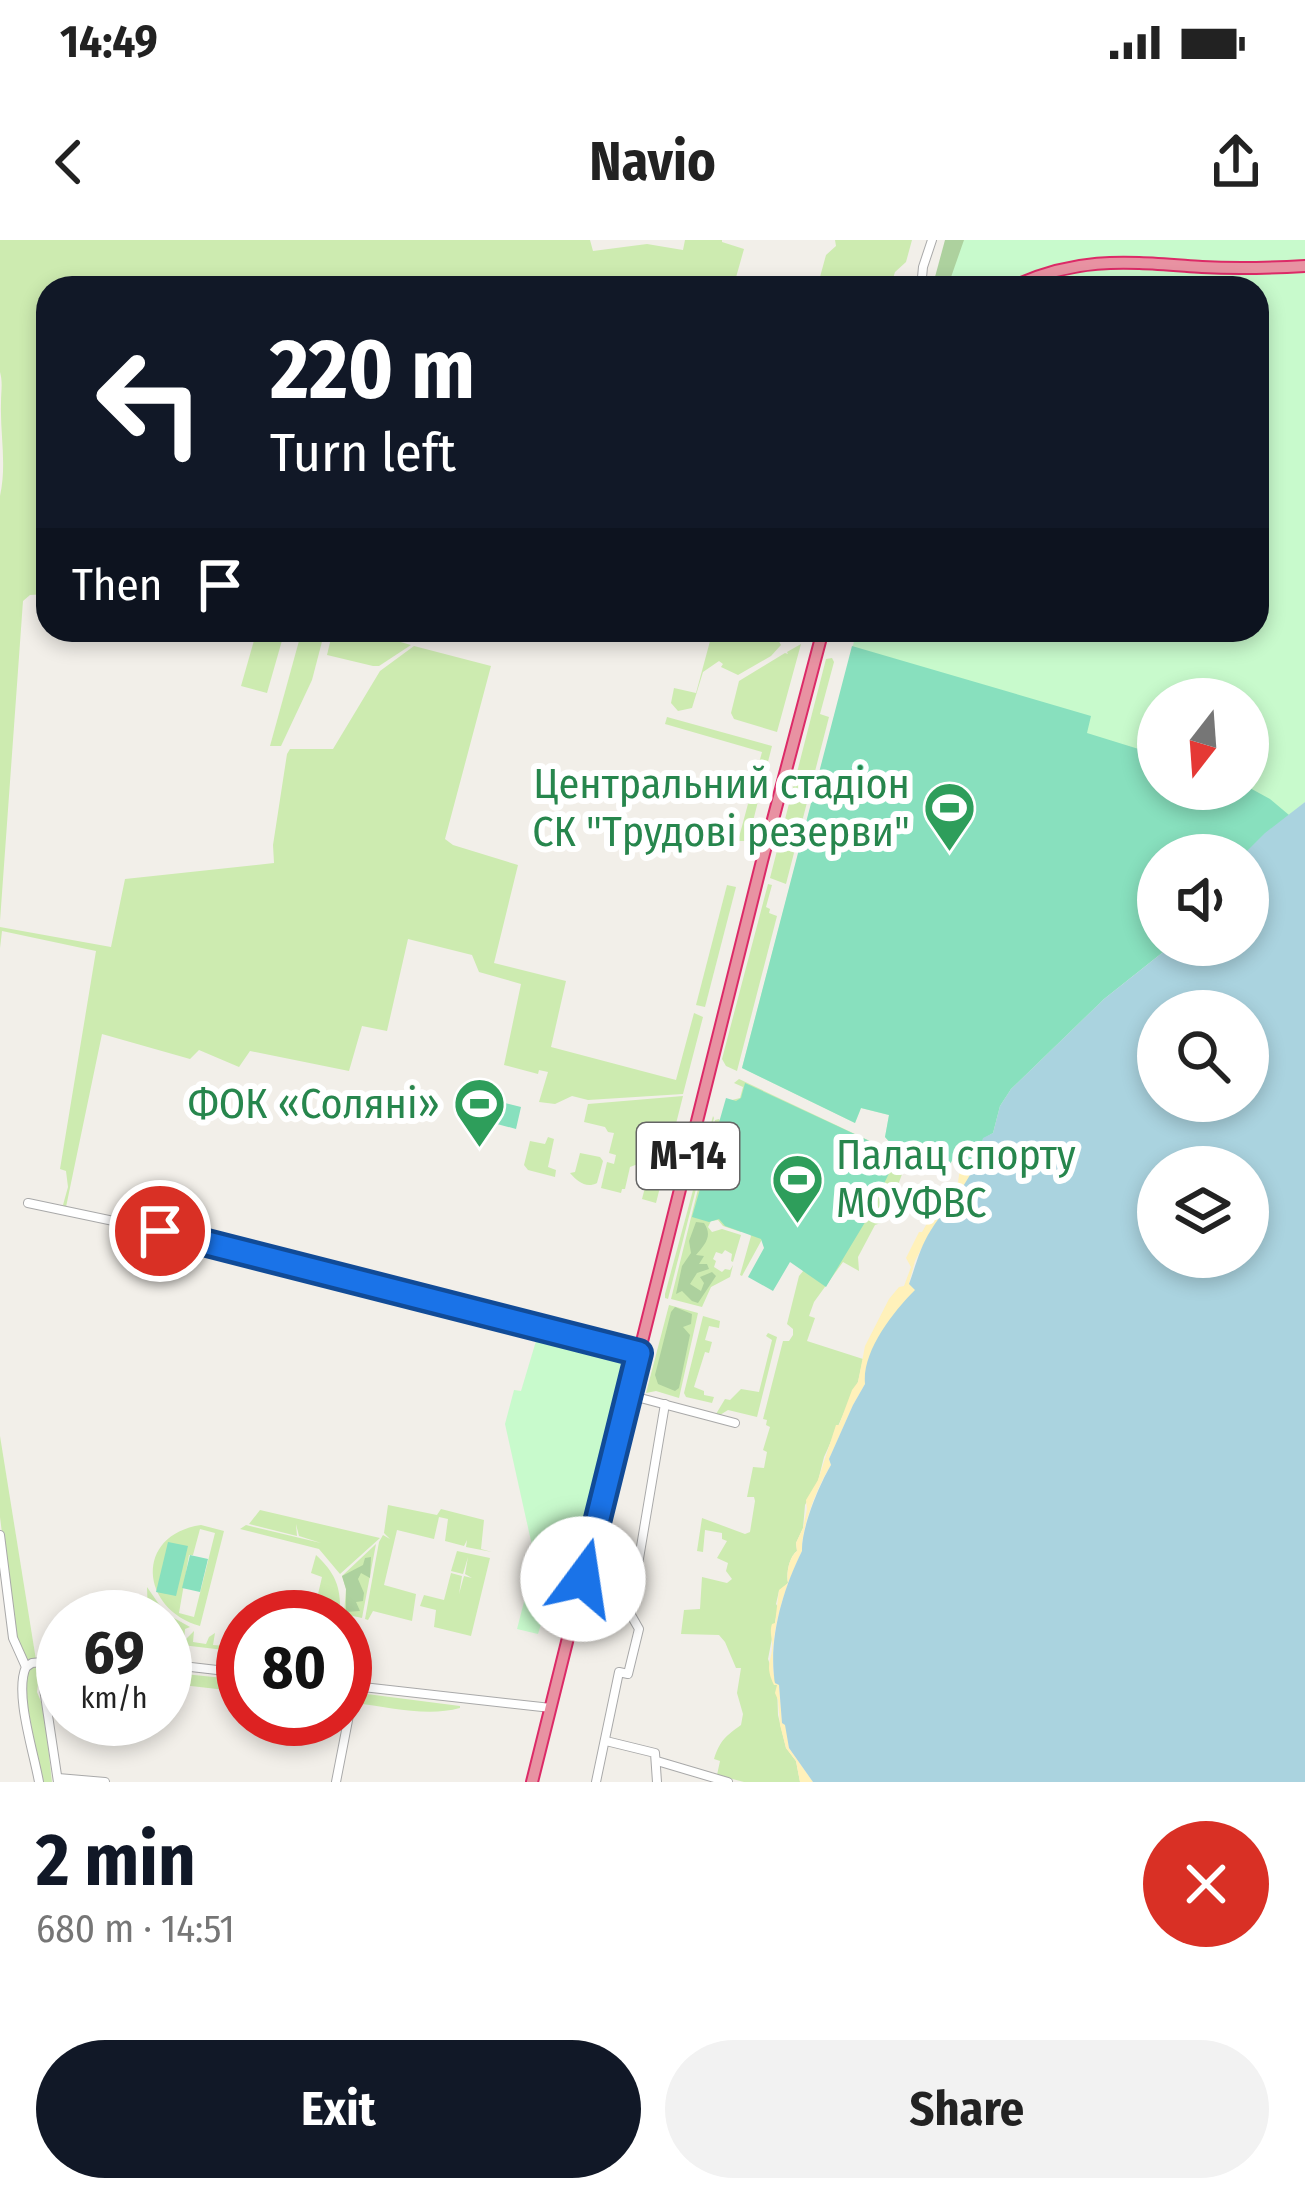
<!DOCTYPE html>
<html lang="en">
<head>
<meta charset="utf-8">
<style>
  :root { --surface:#fff; --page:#f2f2f2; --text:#222; --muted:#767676; --accent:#111827 }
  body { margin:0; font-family:"Fira Sans Condensed",sans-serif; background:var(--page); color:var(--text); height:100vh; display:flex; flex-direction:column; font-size:45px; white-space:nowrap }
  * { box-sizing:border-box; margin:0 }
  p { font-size:39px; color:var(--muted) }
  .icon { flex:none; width:66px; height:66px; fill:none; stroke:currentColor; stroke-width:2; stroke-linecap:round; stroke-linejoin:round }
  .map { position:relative; height:1542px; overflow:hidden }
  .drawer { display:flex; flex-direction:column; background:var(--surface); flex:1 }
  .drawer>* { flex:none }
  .hud { position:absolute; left:36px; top:36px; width:1233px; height:366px; border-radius:36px; box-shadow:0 6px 18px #0003; background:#111827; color:#fff; overflow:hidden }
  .needle { width:78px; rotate:197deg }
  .fabs { position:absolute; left:1137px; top:438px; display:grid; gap:24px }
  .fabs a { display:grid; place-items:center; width:132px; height:132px; border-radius:50%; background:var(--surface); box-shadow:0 6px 18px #0003; font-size:60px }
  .speed { position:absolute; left:36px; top:1350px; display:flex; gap:24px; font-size:60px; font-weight:700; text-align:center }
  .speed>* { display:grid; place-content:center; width:156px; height:156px; border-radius:50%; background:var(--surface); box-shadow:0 6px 18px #0003; line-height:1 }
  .speed small { font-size:30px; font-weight:400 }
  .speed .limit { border:18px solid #d22; background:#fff; color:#111 }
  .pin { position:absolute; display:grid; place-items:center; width:102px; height:102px; color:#fff; margin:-51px; border:6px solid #fff; border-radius:50%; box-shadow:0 3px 12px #0007 }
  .me { position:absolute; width:132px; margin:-66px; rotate:14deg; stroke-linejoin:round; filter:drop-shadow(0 0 9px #0008) }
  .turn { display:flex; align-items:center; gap:42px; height:252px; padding:0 36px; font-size:54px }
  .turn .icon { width:156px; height:156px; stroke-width:2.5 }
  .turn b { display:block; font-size:84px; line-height:102px }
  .then { display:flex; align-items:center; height:114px; padding:0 36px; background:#0003; gap:24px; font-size:45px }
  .round { display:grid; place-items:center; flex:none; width:126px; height:126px; border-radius:63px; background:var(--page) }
  .head { display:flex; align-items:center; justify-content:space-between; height:204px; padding:0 36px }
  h1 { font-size:72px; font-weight:700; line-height:90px; color:var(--accent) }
  .cta { display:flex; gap:24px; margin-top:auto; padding:24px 36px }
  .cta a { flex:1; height:138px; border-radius:72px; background:var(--accent); color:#fff; font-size:48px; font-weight:700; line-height:138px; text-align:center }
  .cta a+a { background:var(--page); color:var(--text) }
  .status { display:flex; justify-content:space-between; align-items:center; height:84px; padding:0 60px; background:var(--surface); direction:ltr }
  .status svg { height:33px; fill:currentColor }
  header { display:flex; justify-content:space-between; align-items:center; height:156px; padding:0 36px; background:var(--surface); font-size:54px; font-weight:700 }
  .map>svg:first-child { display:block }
</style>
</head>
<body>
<div class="status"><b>14:49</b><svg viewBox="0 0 49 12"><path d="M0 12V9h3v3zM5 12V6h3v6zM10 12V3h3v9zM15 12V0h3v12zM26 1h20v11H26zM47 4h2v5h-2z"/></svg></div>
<header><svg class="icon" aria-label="back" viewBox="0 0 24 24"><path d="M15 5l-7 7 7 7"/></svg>Navio<svg class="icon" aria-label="share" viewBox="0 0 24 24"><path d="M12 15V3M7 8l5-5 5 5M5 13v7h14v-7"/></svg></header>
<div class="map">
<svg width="1305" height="1542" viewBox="0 0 1305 1542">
  <rect width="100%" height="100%" fill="#f2efe9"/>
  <g fill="#cdebb0" fill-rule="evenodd">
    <path d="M0 0H590L593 11 647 4 683 10 685 0H722V2L744 9 733 48H48V354L30 355 23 361 0 681V256C7 224 0 195 1 163 1 151 3 143 0 132Z"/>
    <path d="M835 0H912L906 22 895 32 890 48H817L826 15 836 6Z"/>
    <path d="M257 390H285L267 453 241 446Z"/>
    <path d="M302 390H325L312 440 281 506H270Z"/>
    <path d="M333 390H359L411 405 379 426H373L327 415Z"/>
    <path d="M713 390H748L777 398 781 405 771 416 738 435 721 427 723 424 719 421 703 432 692 468 678 471 671 463 674 448 696 453Z"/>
    <path d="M801 404 777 492 734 479 731 473 739 441 785 413 788 414 787 412Z"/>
    <path d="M414 406 491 426 445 599 453 605 518 625 494 723 566 741 551 807 676 840 694 773 703 777 683 854 588 860 572 856 555 864 539 862 548 832 539 830 538 834 504 825 521 744 479 732 472 715 408 699 387 791 362 786 349 831 250 811 239 827 199 810 190 819 102 794 66 967 63 965 68 947 66 931 60 929 96 711 2 691 0 708V687L111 707 125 639 274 623 273 605 287 514 290 509H333L380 431Z"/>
    <path d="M832 418 834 422 820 474 829 477 786 644 770 638 826 419Z"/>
    <path d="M667 477 772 506 748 601H738L762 512 665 484Z"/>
    <path d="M768 644 772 645 766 667 770 669 769 673 777 676 737 831 726 826 722 819Z"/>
    <path d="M727 645 736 647 705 767 696 765Z"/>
    <path d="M739 839 891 911 912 930 904 929 884 982 875 985 858 1017 859 1031 843 1022 814 1062 809 1076 815 1078 807 1101 863 1119 858 1142 824 1217 818 1241 805 1265 803 1288 796 1303 797 1311C789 1317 786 1334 788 1343L779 1351 776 1364 778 1367 768 1419 777 1445 778 1475 786 1508 796 1521 800 1542H744L717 1535 720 1521 714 1519C720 1500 726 1496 741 1485L743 1474 737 1453 741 1428H736L725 1402 719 1395 681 1394 684 1370 700 1369 702 1337 727 1343 732 1339 726 1331 728 1323 717 1318 727 1301 722 1299V1293L705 1290 703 1312 697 1311 702 1278 745 1294 750 1292 755 1261 754 1257H747L753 1227 764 1228 767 1212 763 1210 770 1187 766 1185 767 1180 763 1179 783 1101H789L793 1095V1089L787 1084 799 1036 804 1030 732 860 740 858 743 847 734 843Z"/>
    <path d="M683 856 656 963 642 959 650 928 638 924 630 927 625 949H622L621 953 601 948 607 922 614 924 616 915 609 913 614 893 608 892 605 887 584 882 588 864Z"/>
    <path d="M713 876 714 878 668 1059 665 1058V1054Z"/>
    <path d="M719 879 766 992 742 1036 740 1035 751 996 744 983 741 992 723 986 718 980 711 981 708 987 712 992 722 989 741 995 733 1022 731 1021 732 1014 725 1010 722 1014 716 1012 713 1019 716 1021 714 1027 722 1032 725 1029 730 1030 733 1025 730 1037 711 1047 702 1067 671 1059 715 880Z"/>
    <path d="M548 897 554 899 548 927 556 930 555 937 528 930 524 925 530 901 545 904Z"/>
    <path d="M580 913 600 917 603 921 597 943C586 949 577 941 570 933L575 932Z"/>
    <path d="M669 1065 698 1073 679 1158 656 1151 646 1153Z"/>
    <path d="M703 1076 720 1081 719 1088 709 1086 705 1100 712 1102 709 1113 705 1112 694 1147 704 1151V1155L714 1157 712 1163 686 1157 684 1153Z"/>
    <path d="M768 1093 777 1097 757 1177 728 1170 720 1175 716 1174 725 1159 730 1160 741 1149 759 1152 772 1100 766 1096Z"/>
    <path d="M0 1196 36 1420 23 1419 15 1397 0 1277Z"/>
    <path d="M388 1265 437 1275 441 1269 484 1280 481 1309 492 1312 466 1307 467 1300 464 1306 445 1301 448 1279 439 1277 434 1299 397 1290 384 1345 416 1354 412 1381 373 1371 368 1380 365 1379 379 1302 383 1295 390 1299 384 1293Z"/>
    <path d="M260 1270 380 1298 340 1334 319 1309 240 1289 246 1285 321 1303 299 1296 296 1284 297 1296 249 1284Z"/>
    <path d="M201 1285 224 1291 200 1386C140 1369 134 1295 201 1285ZM200 1289 215 1293 194 1377 179 1373 189 1315H193Z"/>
    <path d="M376 1304 362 1378 344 1374 346 1349 342 1336Z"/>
    <path d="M457 1311 490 1318 471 1396 434 1387 436 1370 420 1366 424 1355 444 1360 451 1333 462 1336 459 1354 464 1336 472 1338 465 1334 468 1317 463 1334 451 1331Z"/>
    <path d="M316 1315C335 1333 341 1346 340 1373L315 1367 322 1337 311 1333Z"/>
    <path d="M147 1347 165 1373 190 1387 185 1389 184 1401 194 1391 193 1402 206 1404 209 1397 215 1393 213 1405 227 1406 230 1396 234 1401 233 1411 165 1403V1377H148Z"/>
    <path d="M40 1426 37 1452 44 1469 52 1542H42L24 1447 26 1431 31 1427Z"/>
    <path d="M165 1432 243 1440V1452L165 1443Z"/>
    <path d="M359 1453 460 1466V1468C427 1477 389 1467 355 1463L354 1457Z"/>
  </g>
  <g fill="#add19e">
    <path d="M945 0H1054L962 48H932Z"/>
    <path d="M696 982 704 983C713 996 705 1004 696 1015L704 1016 699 1024H707L709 1029 697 1033 690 1044 701 1051 704 1043 700 1037 712 1032 716 1036 698 1063 692 1061 682 1051 676 1054 682 1026 691 1013 689 1001Z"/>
    <path d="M675 1067 692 1074 691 1084 683 1087 690 1095 679 1148 675 1151 658 1144 655 1135 671 1072Z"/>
    <path d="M371 1317 370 1338 361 1333 358 1339 364 1353 363 1361 356 1362 360 1371 346 1372V1349L342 1336 363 1325 365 1318Z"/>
  </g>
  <path fill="#fff1ba" d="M971 905 976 929 930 992 915 1021 909 1043 916 1050 878 1098 868 1121 865 1144 853 1165 829 1219 831 1225C818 1245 801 1288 802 1311 783 1350 767 1400 775 1443L779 1444 782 1483 786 1485 789 1508 813 1542H800L796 1521 786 1508 780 1485 778 1460 775 1453 777 1445H774C763 1422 774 1420 772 1401 771 1395 770 1390 772 1384L775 1383 779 1350 788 1343C786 1334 789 1317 797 1311L796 1303 803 1288 807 1269 806 1260 818 1240 836 1185H839L852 1150 858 1142 865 1106 889 1059 899 1047 904 1046 911 1027 906 1018 919 992H922L945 953 954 948 958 942 961 922Z"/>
  <g fill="#c8facc" fill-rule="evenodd">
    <path d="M964 0H1305V562L1243 615H1158V705H1172L1104 759 976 929 953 918 948 929 919 909C908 916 892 906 885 897L889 875 861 868 855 883 742 828 857 390H1257V48H952L950 40ZM1158 459H1248V549H1158Z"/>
    <path d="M539 1091 618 1115 626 1123 561 1388 541 1384 538 1394 517 1389 535 1319 505 1184 514 1150 521 1151Z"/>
  </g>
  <g fill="#88e0be">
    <path d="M852 406 1091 476 1087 493 1158 515V549L1248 547 1270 559 1289 575 1243 615H1158V705H1172L1104 759 1011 849 1000 866 993 893 983 899 976 929 953 918 948 929 919 909C908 916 892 906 885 897L889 875 861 868 855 883 742 828Z"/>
    <path d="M745 843 891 911 912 930 890 931 870 974 826 1047 790 1022 773 1051 748 1037 764 1008 761 999 725 986 719 979 709 982 692 977 726 858 736 861 741 858Z"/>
    <path d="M461 852 521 867 516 889 456 873Z"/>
    <path d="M168 1302 188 1306 176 1356 156 1352Z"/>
    <path d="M190 1315 208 1319 200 1352 182 1348Z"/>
  </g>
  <path fill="#aad3df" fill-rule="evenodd" d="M1305 562V1542H813L789 1508 785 1485 782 1483 779 1445 775 1443C768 1401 782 1351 802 1311 801 1289 819 1245 831 1225L829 1219 853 1165 865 1144C862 1112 892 1073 915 1050L909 1044C916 1025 920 1007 931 990 953 956 975 941 983 898L993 893 1000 866 1011 849 1104 759 1172 705H1248V615H1243L1265 593ZM1158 771H1248V861H1158ZM1158 927H1248V1017H1158Z"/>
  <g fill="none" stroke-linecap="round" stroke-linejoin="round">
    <defs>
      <g id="minor">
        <path d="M921 48 923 27 932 0"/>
        <path d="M28 963 161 991 639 1113"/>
        <path d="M629 1155 735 1183"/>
        <path d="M0 1295 13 1398 26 1427C14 1453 34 1513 39 1542"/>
        <path d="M49 1421 43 1442 58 1542"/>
        <path d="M165 1424 243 1433"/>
        <path d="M26 1427 32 1423 63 1420"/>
        <path d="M345 1445 551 1468"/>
        <path d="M606 1501 655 1513 657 1542"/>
        <path d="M657 1521 728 1542"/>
        <path d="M58 1538 105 1542"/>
        <path d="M336 1542 350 1470 351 1446"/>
        <path d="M596 1542 619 1432 628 1434 639 1389 631 1375V1366L665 1164"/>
      </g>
      <g id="highway">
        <path d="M1010 48C1079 15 1129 22 1202 27 1237 29 1271 28 1305 26"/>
        <path d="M532 1542 762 621 823 390"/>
      </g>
    </defs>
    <use href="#minor" stroke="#a9a9a9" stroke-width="10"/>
    <use href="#highway" stroke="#dc2a67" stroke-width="14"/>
    <use href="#minor" stroke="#fff" stroke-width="8"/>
    <use href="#highway" stroke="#e892a2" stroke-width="10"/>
  </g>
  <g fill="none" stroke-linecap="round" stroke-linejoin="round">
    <defs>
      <path id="route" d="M160 991 639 1113 583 1339"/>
    </defs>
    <use href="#route" stroke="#114b97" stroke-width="30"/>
    <use href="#route" stroke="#1a73e8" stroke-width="21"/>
  </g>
  <defs>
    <symbol id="stadium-pin" viewBox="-11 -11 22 30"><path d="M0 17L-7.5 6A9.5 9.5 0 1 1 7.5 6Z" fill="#2e9e5b" stroke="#fff"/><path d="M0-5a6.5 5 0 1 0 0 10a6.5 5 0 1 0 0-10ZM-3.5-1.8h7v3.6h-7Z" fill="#fff"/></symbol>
  </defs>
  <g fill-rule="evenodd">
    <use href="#stadium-pin" x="920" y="538" width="59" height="81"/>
    <use href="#stadium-pin" x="450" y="834" width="59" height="81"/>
    <use href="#stadium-pin" x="768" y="910" width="59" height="81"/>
  </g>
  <g text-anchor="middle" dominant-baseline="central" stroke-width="12" stroke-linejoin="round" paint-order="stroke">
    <rect fill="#fff" stroke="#646464" stroke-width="3" x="637" y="883" width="102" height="66" rx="9"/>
    <g font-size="39" font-weight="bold" fill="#222">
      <text x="688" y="916">М-14</text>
    </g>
    <g font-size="42" fill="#27864d" stroke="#fff" text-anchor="end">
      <text x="910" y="544">Центральний стадіон<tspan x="910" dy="48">СК "Трудові резерви"</tspan></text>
      <text x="440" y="864">ФОК «Соляні»</text>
      <text x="836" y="915" text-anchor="start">Палац спорту<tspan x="836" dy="48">МОУФВС</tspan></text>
    </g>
  </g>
</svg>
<div class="fabs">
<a><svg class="needle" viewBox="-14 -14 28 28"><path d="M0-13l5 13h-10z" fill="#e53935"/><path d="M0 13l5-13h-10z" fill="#767676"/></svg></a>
<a><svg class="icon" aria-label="sound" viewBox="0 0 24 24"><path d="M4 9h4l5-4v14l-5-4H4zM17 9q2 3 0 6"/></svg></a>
<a><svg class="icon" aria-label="search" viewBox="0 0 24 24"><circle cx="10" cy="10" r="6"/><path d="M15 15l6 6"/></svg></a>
<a><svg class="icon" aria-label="layers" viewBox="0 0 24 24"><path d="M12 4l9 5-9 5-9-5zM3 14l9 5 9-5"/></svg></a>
</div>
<div class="speed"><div>69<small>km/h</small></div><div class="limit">80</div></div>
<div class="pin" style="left:160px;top:991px;background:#d93025"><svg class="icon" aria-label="arrive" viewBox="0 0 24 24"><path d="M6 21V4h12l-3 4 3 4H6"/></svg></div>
<svg class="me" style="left:583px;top:1339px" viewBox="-20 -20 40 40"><circle r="19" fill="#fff"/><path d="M0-13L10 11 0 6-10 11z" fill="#1a73e8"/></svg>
<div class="hud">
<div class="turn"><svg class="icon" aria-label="left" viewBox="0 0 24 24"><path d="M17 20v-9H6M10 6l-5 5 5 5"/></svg><div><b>220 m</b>Turn left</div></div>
<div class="then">Then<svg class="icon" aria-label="arrive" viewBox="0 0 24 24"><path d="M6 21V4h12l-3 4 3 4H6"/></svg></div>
</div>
</div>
<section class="drawer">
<div class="head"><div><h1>2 min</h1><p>680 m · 14:51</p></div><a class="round" style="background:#d93025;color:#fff"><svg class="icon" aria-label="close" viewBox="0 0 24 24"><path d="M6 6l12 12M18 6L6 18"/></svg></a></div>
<div class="cta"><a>Exit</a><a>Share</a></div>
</section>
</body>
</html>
